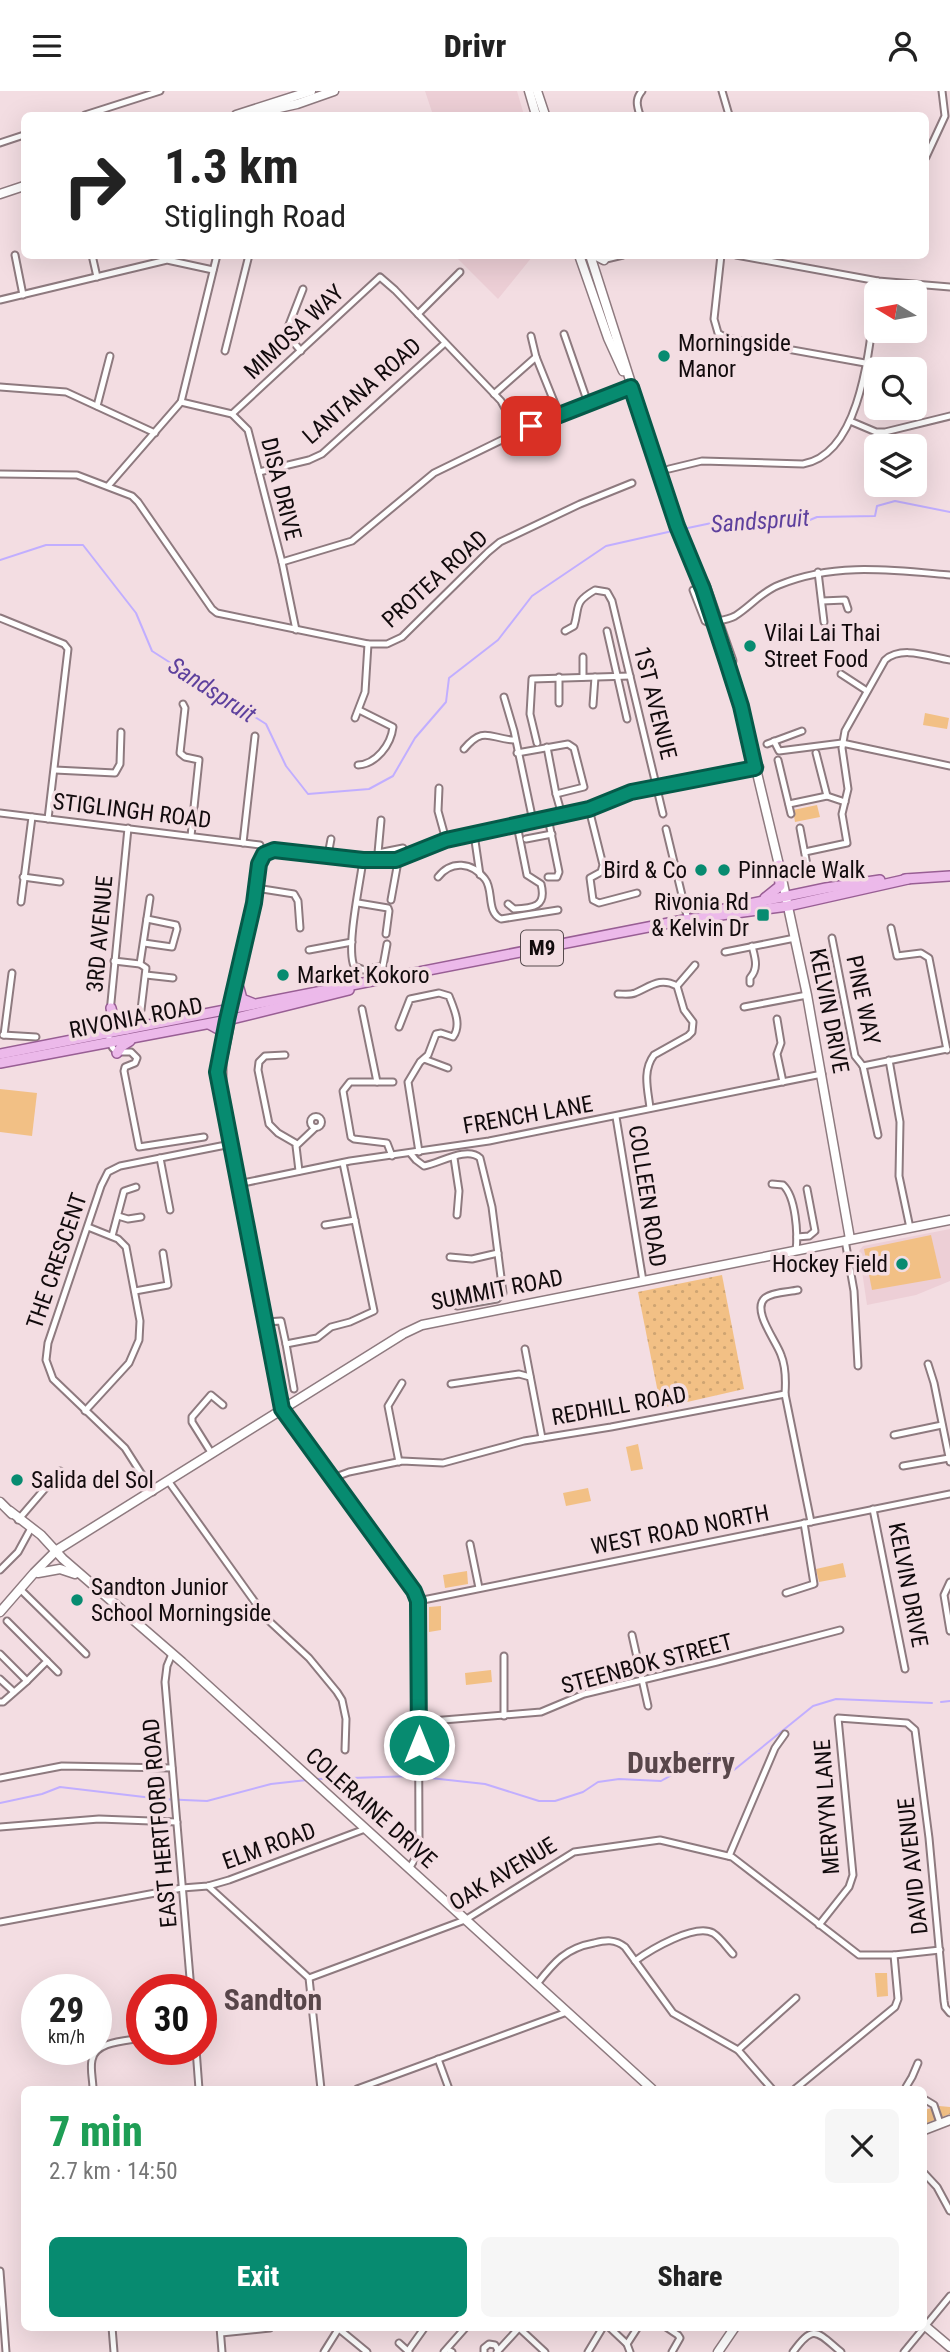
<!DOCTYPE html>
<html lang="en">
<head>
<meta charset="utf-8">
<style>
  :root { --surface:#fff; --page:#f6f6f6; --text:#222; --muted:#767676; --accent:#078b70 }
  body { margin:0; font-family:"Roboto Condensed",sans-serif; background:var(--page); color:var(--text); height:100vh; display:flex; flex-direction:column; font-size:26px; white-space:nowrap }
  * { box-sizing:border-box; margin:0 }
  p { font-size:23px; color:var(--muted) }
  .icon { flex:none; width:38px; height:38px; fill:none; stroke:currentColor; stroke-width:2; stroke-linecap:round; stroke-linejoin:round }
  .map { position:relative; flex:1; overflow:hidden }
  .side { position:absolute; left:21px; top:1995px; width:906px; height:245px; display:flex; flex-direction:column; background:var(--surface); border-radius:10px; box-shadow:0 7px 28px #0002 }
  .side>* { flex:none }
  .banner { position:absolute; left:21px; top:21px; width:908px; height:147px; border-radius:10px; box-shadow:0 7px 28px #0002; background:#fff; color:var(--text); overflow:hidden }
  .needle { width:46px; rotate:280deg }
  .controls { position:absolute; left:864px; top:189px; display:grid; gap:14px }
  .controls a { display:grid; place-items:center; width:63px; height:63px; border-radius:10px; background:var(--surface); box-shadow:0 7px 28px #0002; font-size:35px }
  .speed { position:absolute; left:21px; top:1883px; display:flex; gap:14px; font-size:35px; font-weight:700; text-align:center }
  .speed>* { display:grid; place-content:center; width:91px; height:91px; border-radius:50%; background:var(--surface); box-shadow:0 7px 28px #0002; line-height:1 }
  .speed small { font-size:18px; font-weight:400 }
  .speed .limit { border:10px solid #d22; background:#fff; color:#111 }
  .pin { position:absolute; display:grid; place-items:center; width:60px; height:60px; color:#fff; margin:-30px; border-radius:14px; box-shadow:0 4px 10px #0006 }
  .me { position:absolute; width:77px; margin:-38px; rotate:0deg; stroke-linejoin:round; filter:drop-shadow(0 0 5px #0008) }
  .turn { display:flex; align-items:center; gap:24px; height:147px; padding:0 28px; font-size:32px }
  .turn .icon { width:91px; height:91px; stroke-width:2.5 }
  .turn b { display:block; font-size:49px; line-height:60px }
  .round { display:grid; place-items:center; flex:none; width:74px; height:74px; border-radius:10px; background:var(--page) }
  .headline { display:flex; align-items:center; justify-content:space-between; height:119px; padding:0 28px }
  h1 { font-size:42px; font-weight:800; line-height:52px; color:#1e9e55 }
  .button { display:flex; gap:14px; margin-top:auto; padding:14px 28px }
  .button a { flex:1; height:80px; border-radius:10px; background:var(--accent); color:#fff; font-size:28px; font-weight:800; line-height:80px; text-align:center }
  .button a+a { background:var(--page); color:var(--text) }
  header { display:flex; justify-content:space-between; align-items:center; height:91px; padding:0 28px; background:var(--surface); font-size:32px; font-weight:800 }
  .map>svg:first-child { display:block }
</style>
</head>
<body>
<header><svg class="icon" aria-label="menu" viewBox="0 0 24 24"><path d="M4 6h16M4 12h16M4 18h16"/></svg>Drivr<svg class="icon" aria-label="person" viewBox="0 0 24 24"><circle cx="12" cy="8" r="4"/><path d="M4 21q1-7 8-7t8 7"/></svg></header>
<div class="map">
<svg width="950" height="2261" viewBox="0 0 950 2261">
  <defs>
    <pattern id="grass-dots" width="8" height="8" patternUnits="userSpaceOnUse" patternTransform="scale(1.75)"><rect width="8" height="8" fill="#f2c085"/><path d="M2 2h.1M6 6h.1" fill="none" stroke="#cea472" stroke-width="1.8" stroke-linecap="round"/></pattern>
    <pattern id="park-crowns" width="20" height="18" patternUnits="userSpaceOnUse" patternTransform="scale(1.75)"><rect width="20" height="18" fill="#f2c085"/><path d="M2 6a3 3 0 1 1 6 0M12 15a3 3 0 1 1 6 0" fill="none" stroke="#cea472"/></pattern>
  </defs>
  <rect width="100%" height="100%" fill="#f3dde2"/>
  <g fill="#edcfd6">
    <path d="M425 0H517L524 24H433Z"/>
    <path d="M455 165H537L532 166 498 208Z"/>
    <path d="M950 1138V1190L916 1204 867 1214 859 1160 863 1155Z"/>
  </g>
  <path fill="url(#grass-dots)" d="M722 1184 744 1298 661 1317 638 1201Z"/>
  <path fill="url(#park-crowns)" d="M939 2015 950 2016V2023L924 2033V2019Z"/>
  <g fill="#f2c085">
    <path d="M925 622 949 627 947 638 923 634Z"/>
    <path d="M817 714 820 726 795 731 793 719Z"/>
    <path d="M0 998 37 1002 32 1045 0 1041Z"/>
    <path d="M931 1144 941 1187 872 1199 864 1158Z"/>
    <path d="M638 1353 643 1378 631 1380 626 1356Z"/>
    <path d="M588 1397 591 1410 566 1415 563 1402Z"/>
    <path d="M843 1472 846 1486 819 1491 816 1478Z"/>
    <path d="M467 1480 468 1493 445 1497 443 1484Z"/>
    <path d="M441 1515V1539L429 1541V1516Z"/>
    <path d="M491 1579 492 1591 466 1594 465 1582Z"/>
    <path d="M875 1882H887L888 1905 877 1906Z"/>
  </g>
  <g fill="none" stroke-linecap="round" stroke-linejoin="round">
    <g stroke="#c1aeff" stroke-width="2">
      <path d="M683 438 726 429 805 431 817 426 875 425 877 415 895 410 950 421"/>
      <path d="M0 469 46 454H83L136 522 152 560 266 633 286 675 308 703 369 698 393 685 415 647 446 611 449 587 498 549 532 505 606 455 677 439"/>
      <path d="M941 1611 950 1610"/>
      <path d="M421 1686 485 1693 539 1710H555L583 1701 598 1691 619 1688 661 1690 709 1663 718 1674 734 1679 813 1615 836 1608 932 1612"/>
      <path d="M317 1688 416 1685"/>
      <path d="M0 1712 42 1703 60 1696 161 1708 207 1710 271 1693 307 1689"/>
    </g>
    <defs>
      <g id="street">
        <path d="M722 0 729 24"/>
        <path d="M85 24 160 0"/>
        <path d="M640 24C637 15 635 8 642 0"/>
        <path d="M0 52 24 44"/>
        <path d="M926 66 945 25 942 0"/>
        <path d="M15 164 23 204"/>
        <path d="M92 164 97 186"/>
        <path d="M721 164 714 228 718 242 726 247 865 272"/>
        <path d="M736 164 878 190 950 196"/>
        <path d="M602 169 623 164"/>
        <path d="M0 209 167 169 213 179"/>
        <path d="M418 223 460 181"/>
        <path d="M564 243 588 312"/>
        <path d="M531 245 536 266"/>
        <path d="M225 260 249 164"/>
        <path d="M301 260 288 245 287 239 303 198"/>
        <path d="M0 296 66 301 155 342"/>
        <path d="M494 303 536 266 559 323"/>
        <path d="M181 311 232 323 248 339 282 471 296 539"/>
        <path d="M97 315 110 265"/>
        <path d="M232 323 380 186 395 199 501 310 518 341"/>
        <path d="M850 330 876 341H885L950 325"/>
        <path d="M531 335C529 315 537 317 553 309"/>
        <path d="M669 378 702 370 803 373C866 362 870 241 878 190"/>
        <path d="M259 381 309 369 322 363 445 252"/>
        <path d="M0 383 77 384 132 405 138 411 212 518 217 522 368 553H387L402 546 488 461 500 451 580 413 632 392"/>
        <path d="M108 395 181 311 217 164"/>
        <path d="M282 471 352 450 434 382 518 341 633 295"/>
        <path d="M818 481 824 531"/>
        <path d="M693 499 705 530 709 532C717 530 728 529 735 525 751 515 761 501 779 494 834 471 892 479 950 484"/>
        <path d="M822 510 845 509 848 518"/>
        <path d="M0 527 64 553 68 558 48 728"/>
        <path d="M565 540 574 535C580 515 573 512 595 499L607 501 612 510 663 723"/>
        <path d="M607 540 627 628"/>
        <path d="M841 583 867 600"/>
        <path d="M583 586V566"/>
        <path d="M504 606 514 640 533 730"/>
        <path d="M559 612V586"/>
        <path d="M183 613 185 617 180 662 185 666 199 669 191 745"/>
        <path d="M593 614 595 586"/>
        <path d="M355 627 365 601 368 553"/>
        <path d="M774 650 779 660 842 652 950 675"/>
        <path d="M537 652 530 623 532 588 630 585"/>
        <path d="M767 653 802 640"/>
        <path d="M547 656 556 703 562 724"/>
        <path d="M464 658C484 634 490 648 514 649"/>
        <path d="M517 662 568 653 574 657 584 696 556 703"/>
        <path d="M816 662 827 705"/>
        <path d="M778 669 791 723"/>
        <path d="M358 674C376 673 391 654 393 636L359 619"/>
        <path d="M55 679 115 682 120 673 121 641"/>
        <path d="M439 697 438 720 446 749"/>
        <path d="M789 713 827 705 845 711"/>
        <path d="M589 718 603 774 601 781 590 787 593 809 599 812 637 802"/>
        <path d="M0 722 260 754"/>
        <path d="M548 727 559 781 557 786H548"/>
        <path d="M128 737 108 942C112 961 113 961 131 961L137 967 135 972 125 976 124 980 139 1056 204 1046"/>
        <path d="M800 737 807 774"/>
        <path d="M666 738 688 829"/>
        <path d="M474 743 480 784"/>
        <path d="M526 748 552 743"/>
        <path d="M243 752 255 645"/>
        <path d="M805 761 847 752 842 723 848 698 842 657 845 640 885 569C902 554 930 566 950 569"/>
        <path d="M378 762 403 757"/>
        <path d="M328 764 331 748"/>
        <path d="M363 769C360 793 346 856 354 875L364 879 383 875 387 853"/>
        <path d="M374 770 378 762 381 729"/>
        <path d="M23 786 60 791"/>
        <path d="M438 786C451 769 472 771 485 788 494 799 486 821 501 828L558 819"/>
        <path d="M256 797 294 803 298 810 300 837"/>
        <path d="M391 809 397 776 396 769"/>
        <path d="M21 811 32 726"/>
        <path d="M358 812 388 817 389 820 386 843"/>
        <path d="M508 813 514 818C533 817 547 816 541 793L527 784 517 734"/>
        <path d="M891 837 897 865 921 862 929 867 947 959"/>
        <path d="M832 847 855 965 863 975"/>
        <path d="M144 852 172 856 177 838 176 834 147 828"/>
        <path d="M309 859 352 851"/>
        <path d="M725 861 795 847"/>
        <path d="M114 870 140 873 146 877 141 919"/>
        <path d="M140 873 150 807"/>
        <path d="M146 884 173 887"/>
        <path d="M750 892V887C759 877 755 867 752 855"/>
        <path d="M677 895 695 874"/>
        <path d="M618 903C624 903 630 904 635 902 651 895 660 886 677 895L684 919 693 931 692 941 688 945 654 964C642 980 648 999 650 1017"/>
        <path d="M744 916 807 904"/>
        <path d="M234 917 255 821 259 773C262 765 266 761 274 759L363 769H396L446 749 589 718 631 701 760 676"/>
        <path d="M362 918 377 991"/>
        <path d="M232 927 223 971V1009L282 1318 414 1501 418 1510 419 1748 416 1766 409 1778"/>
        <path d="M777 928 781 952 777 963 783 991"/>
        <path d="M399 936 410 908 439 902 449 905C454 918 462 934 453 946L441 942 436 943 428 964 420 971 408 991 419 1061"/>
        <path d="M3 944 36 946"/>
        <path d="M4 944 12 882"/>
        <path d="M285 964 265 965 259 971 258 979 269 1033 278 1042 297 1053"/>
        <path d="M424 968 448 977"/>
        <path d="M889 969 900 1031 899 1085 910 1137"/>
        <path d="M863 975 947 958"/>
        <path d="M863 975 878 1044"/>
        <path d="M222 1006 217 986 218 970 247 842"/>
        <circle cx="316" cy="1031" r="5.5"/>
        <path d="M616 1026 643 1190"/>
        <path d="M411 1063 416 1069 424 1075C440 1072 467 1055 480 1067L492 1116 503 1202 497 1208 457 1215"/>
        <path d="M392 1065 387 1052 354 1048 351 1046 343 1000 350 991H393"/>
        <path d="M160 1067 170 1119"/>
        <path d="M454 1067 459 1100 457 1124"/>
        <path d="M299 1080 296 1055 315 1037"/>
        <path d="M238 1093 350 1070 489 1050 822 983"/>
        <path d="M772 1093 783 1094C796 1106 798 1143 796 1160"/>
        <path d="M118 1125 128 1128 141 1126"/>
        <path d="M325 1134 355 1129"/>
        <path d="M112 1145 124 1100 136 1096"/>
        <path d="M797 1146 809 1145 815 1140 807 1098"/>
        <path d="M845 1149 854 1200 858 1275"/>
        <path d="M450 1166 472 1168 498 1162"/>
        <path d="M798 1199C789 1201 772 1201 765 1207 751 1219 777 1251 781 1264 786 1276 786 1289 785 1303L811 1431"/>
        <path d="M135 1200 168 1194 163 1162"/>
        <path d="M266 1231 281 1230 286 1253 317 1247 331 1236 350 1231 374 1220 343 1072"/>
        <path d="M286 1253 294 1298"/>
        <path d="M525 1258 542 1347"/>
        <path d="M928 1273 934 1292 950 1371"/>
        <path d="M451 1293 519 1283 530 1286"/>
        <path d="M85 1320 129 1272 139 1249 140 1230 126 1156 118 1148 88 1136"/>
        <path d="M894 1344 942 1334"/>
        <path d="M212 1363 192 1331V1326L211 1304 223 1314"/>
        <path d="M399 1371 388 1315 402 1292"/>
        <path d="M903 1375 949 1367"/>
        <path d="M333 1387 349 1381 402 1370 443 1372 524 1350 611 1336 785 1303"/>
        <path d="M169 1391 267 1528 309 1567 337 1601 342 1609 346 1628 345 1659"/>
        <path d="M153 1401 125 1357 53 1288 46 1269 48 1252 101 1095 108 1081 120 1075 231 1053"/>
        <path d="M873 1418 905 1578"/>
        <path d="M18 1429 60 1380"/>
        <path d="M470 1453 479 1497"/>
        <path d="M0 1479 18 1461 30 1439"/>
        <path d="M950 1491 944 1504 950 1540"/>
        <path d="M22 1500 86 1563"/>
        <path d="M786 1502 814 1493 804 1432"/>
        <path d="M418 1510 950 1403"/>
        <path d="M632 1544 648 1615"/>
        <path d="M0 1563 27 1590 47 1570 7 1530"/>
        <path d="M172 1563 167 1575 165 1591 191 1899"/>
        <path d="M47 1570 58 1581"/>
        <path d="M0 1588 14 1601"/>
        <path d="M0 1611H3L27 1590"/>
        <path d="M504 1625V1565"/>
        <path d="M419 1631 541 1621 584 1603 717 1571 840 1539"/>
        <path d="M0 1687 62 1675 172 1677"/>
        <path d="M0 1736 99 1728 177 1731"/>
        <path d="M729 1765 775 1657 785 1643"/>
        <path d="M208 1795 309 1887 321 1998"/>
        <path d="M0 1831 182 1797 208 1795 229 1789 365 1738"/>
        <path d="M819 1834 849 1796 853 1784 838 1627 907 1632 915 1639 929 1747 944 1910 945 1916 950 1922"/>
        <path d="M635 1870C650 1859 695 1832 713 1842 721 1847 727 1857 733 1863"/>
        <path d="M309 1887 465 1829 574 1761 660 1749 732 1766 859 1864H894L940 1859"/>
        <path d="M537 1893C554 1871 566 1857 594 1852 606 1849 615 1848 625 1856L673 1922 738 1959 772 1998"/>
        <path d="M196 1958 199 1998"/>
        <path d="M738 1959 796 1907"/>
        <path d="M438 1968 449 1998"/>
        <path d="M906 1996 912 1986 918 1972"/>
        <path d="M93 1998C93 1989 90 1978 92 1969 95 1950 127 1950 142 1947"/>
        <path d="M357 1998 567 1921"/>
        <path d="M795 1998 895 1916 898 1908 894 1864"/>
        <path d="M924 2008 934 2014 940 2032"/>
        <path d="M924 2082 937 2096 950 2120"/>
        <path d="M0 2180 6 2261"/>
        <path d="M112 2236 114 2261"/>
        <path d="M220 2236 222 2261"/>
        <path d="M518 2236 545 2261"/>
        <path d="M609 2236 627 2253"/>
        <path d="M666 2236 678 2244 680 2247 672 2261"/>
        <path d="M339 2238 367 2261"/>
        <path d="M221 2242 270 2237"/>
        <path d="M399 2252 409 2261"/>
        <path d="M408 2260 425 2236"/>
        <path d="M450 2260 452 2261"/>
        <path d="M324 2261 339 2237"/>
        <path d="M444 2261 466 2236"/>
        <path d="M484 2261V2257L489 2253 495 2254 498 2259"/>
        <path d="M497 2261 519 2237"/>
        <path d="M588 2261 603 2236"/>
        <path d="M630 2261 627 2253 638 2236"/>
        <path d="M793 2261C814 2232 817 2241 841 2261"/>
        <path d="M904 2261 950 2205"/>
      </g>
      <g id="secondary">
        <path d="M529 0 536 24"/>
        <path d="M537 0 545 24"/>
        <path d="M236 24 311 0"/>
        <path d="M248 24 297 13 334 0"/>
        <path d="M0 103 24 95"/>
        <path d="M579 164 608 247 623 280"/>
        <path d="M590 164 671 417 703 498 741 615 779 774 807 904 850 1148"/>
        <path d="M594 164 604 169"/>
        <path d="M705 493 732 570"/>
        <path d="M0 1411 12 1423"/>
        <path d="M10 1420 41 1444 63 1468 182 1571 652 1998"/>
        <path d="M38 1482 60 1478 75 1483"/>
        <path d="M0 1521 34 1482 57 1459 403 1243 422 1234 950 1129"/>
        <path d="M924 2039 950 2029"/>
        <path d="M924 2234 950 2256"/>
        <path d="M718 2261 735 2236"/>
      </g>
      <g id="primary">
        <path d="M905 788 950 785"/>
        <path d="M765 807 780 795 779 774"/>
        <path d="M715 820 826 797 880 789"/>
        <path d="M239 897 242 908 252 912"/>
        <path d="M111 917 114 930 127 938"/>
        <path d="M209 933 220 939 223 949"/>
        <path d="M117 962 122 955 130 950"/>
        <path d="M0 963 684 829 788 815 908 788"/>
        <path d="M0 972 232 928 349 899"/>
      </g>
    </defs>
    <use href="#street" stroke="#8e7a7f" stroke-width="9"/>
    <use href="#secondary" stroke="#8e7a7f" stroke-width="11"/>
    <use href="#primary" stroke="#985e94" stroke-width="12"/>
    <use href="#street" stroke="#fff" stroke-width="5"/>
    <use href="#secondary" stroke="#fff" stroke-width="8"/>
    <use href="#primary" stroke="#ecb9ea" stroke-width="9"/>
  </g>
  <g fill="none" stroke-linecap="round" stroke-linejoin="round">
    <defs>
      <path id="route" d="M419 1654 418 1510 414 1500 282 1318 217 981 227 929 254 812 259 773 264 763 274 759 363 769H396L446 749 589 718 631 701 755 677 741 615 727 571 703 498 677 435 631 296 531 335"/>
    </defs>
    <use href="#route" stroke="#055a49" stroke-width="18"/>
    <use href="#route" stroke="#078b70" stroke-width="12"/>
  </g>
  <g fill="#078b70" stroke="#f3dde2" stroke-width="2.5">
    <circle cx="664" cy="265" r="7"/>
    <circle cx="750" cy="555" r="7"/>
    <circle cx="701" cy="779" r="7"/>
    <circle cx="724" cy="779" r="7"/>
    <rect x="756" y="817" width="14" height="14" rx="3.5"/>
    <circle cx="283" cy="884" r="7"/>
    <circle cx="902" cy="1173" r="7"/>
    <circle cx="17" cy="1389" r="7"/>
    <circle cx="77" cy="1509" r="7"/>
  </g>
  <g text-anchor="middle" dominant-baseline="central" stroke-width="7" stroke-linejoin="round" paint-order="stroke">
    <rect fill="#f3dde2" stroke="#564a4d" stroke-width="2" x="521" y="839.5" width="42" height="35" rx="5"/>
    <g font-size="21" font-weight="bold" fill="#120b0d">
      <text x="542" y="857">M9</text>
    </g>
    <g font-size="23" fill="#120b0d" stroke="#f3dde2">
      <text transform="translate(294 241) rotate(-43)">MIMOSA WAY</text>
      <text transform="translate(362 300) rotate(-41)">LANTANA ROAD</text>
      <text transform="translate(281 398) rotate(76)">DISA DRIVE</text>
      <text transform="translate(435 488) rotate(-42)">PROTEA ROAD</text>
      <text transform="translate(655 612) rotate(76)">1ST AVENUE</text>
      <text transform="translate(132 720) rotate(7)">STIGLINGH ROAD</text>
      <text transform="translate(100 843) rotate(-85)">3RD AVENUE</text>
      <text transform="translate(863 909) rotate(78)">PINE WAY</text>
      <text transform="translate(829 920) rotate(79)">KELVIN DRIVE</text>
      <text transform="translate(136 927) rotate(-11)">RIVONIA ROAD</text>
      <text transform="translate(528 1024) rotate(-10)">FRENCH LANE</text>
      <text transform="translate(647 1105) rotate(81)">COLLEEN ROAD</text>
      <text transform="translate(57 1170) rotate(-71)">THE CRESCENT</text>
      <text transform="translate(497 1199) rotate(-11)">SUMMIT ROAD</text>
      <text transform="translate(619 1315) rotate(-10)">REDHILL ROAD</text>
      <text transform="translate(680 1439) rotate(-11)">WEST ROAD NORTH</text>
      <text transform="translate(908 1494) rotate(79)">KELVIN DRIVE</text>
      <text transform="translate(647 1573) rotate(-15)">STEENBOK STREET</text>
      <text transform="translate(827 1716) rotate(-94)">MERVYN LANE</text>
      <text transform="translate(371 1717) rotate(42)">COLERAINE DRIVE</text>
      <text transform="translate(160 1732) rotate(-95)">EAST HERTFORD ROAD</text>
      <text transform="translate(269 1755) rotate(-20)">ELM ROAD</text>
      <text transform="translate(913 1775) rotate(-96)">DAVID AVENUE</text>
      <text transform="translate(503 1783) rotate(-31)">OAK AVENUE</text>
    </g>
    <g font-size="23" fill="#120b0d" stroke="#f3dde2" text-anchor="start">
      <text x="678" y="252">Morningside<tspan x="678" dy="26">Manor</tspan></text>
      <text x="764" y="542">Vilai Lai Thai<tspan x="764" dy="26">Street Food</tspan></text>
      <text x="687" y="779" text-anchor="end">Bird &amp; Co</text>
      <text x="738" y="779">Pinnacle Walk</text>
      <text x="749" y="811" text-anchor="end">Rivonia Rd<tspan x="749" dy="26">&amp; Kelvin Dr</tspan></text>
      <text x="297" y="884">Market Kokoro</text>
      <text x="888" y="1173" text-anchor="end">Hockey Field</text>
      <text x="31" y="1389">Salida del Sol</text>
      <text x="91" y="1496">Sandton Junior<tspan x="91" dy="26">School Morningside</tspan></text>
    </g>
    <g font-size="24" font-style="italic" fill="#5d409d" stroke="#f3dde2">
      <text transform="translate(760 430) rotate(-4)">Sandspruit</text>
      <text transform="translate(212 599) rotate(33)">Sandspruit</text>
    </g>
    <g font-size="30" font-weight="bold" fill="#58464a" stroke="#f3dde2">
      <text x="681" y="1671">Duxberry</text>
      <text x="273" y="1908">Sandton</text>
    </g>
  </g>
</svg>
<div class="controls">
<a><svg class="needle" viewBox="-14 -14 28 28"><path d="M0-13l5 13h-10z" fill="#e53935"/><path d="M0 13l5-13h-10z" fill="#767676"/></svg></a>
<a><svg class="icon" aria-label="search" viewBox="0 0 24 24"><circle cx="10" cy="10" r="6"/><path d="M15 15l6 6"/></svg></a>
<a><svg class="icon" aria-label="layers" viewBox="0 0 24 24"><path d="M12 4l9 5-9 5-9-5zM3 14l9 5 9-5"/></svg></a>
</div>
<div class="speed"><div>29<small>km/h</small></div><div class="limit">30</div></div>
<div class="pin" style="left:531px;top:335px;background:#d93025"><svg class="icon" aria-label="arrive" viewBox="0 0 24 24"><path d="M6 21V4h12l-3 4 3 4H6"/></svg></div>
<svg class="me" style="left:419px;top:1654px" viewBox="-20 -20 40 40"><circle r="17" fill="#078b70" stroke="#fff" stroke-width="3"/><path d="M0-11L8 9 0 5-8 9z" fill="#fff"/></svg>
<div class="banner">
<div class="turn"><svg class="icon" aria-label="right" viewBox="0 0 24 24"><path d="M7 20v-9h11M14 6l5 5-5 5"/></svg><div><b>1.3 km</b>Stiglingh Road</div></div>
</div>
<section class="side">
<div class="headline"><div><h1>7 min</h1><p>2.7 km · 14:50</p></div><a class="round"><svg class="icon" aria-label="close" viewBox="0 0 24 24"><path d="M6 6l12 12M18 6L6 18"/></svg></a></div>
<div class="button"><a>Exit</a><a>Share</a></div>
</section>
</div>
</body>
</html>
